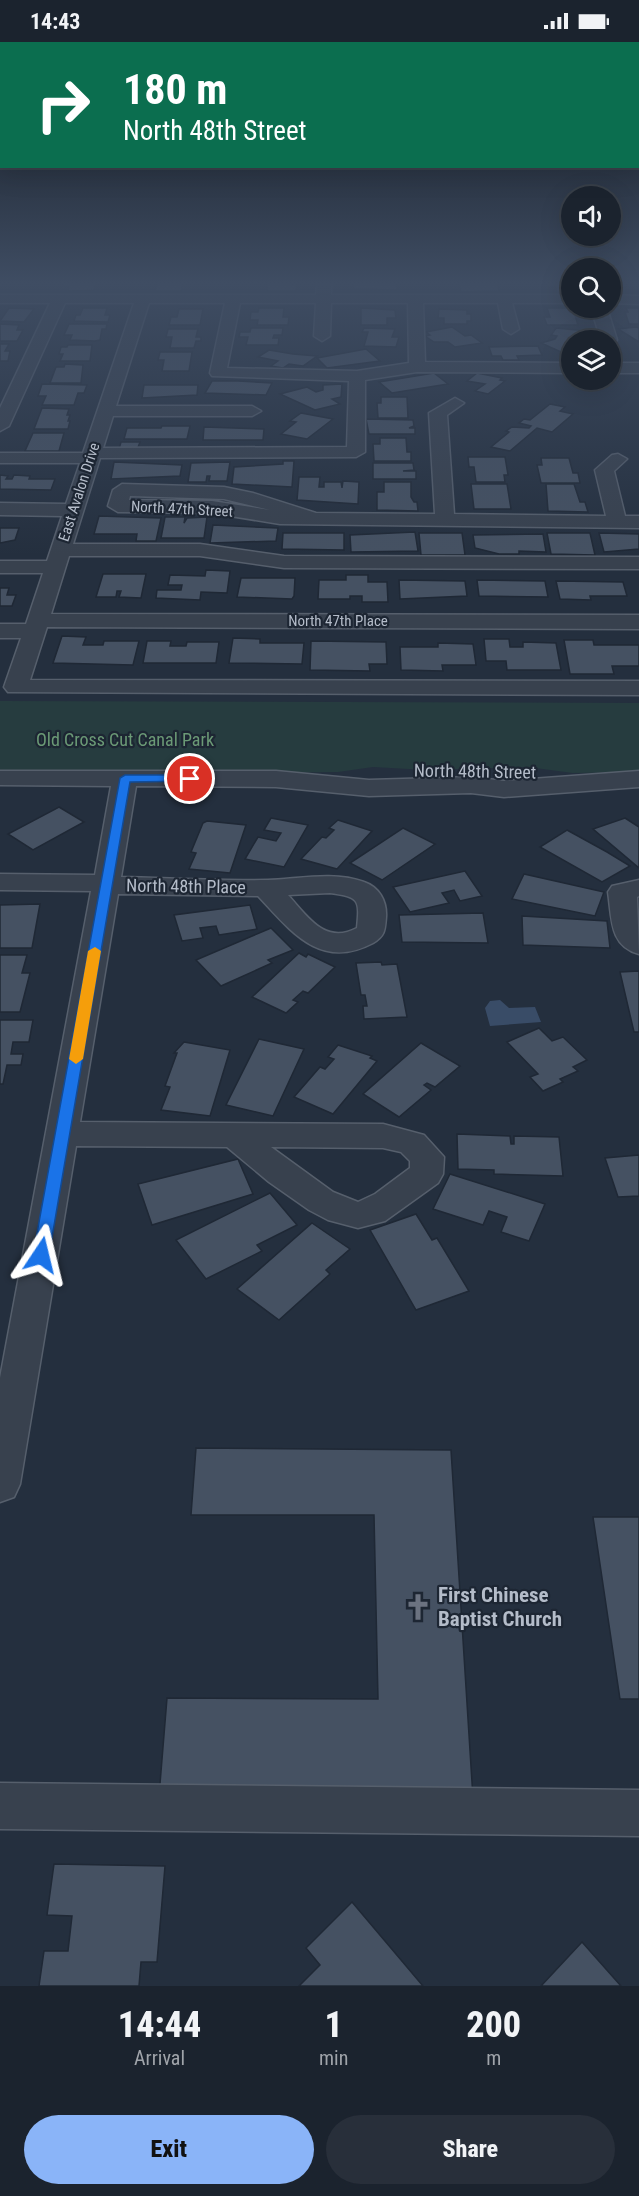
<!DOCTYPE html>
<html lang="en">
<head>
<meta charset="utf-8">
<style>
  :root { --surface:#1b232e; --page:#282f3a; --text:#f1f3f6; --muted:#a0a4aa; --line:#39404a; --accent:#8ab4f8 }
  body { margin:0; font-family:"Roboto Condensed",sans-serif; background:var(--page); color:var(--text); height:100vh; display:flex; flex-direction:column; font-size:22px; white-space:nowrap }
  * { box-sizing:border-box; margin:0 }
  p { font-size:20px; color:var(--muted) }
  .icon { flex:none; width:33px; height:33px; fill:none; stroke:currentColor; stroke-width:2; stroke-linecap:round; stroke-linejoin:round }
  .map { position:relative; height:1944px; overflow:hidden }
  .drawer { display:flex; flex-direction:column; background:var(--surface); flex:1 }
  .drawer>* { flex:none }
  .top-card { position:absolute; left:0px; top:0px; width:639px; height:126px; box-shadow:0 6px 24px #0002,0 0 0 2px var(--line); background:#0b6e4f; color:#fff; overflow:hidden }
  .controls { position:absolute; left:561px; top:144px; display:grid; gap:12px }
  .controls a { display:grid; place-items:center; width:60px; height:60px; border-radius:50%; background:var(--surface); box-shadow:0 6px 24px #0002,0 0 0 2px var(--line); font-size:30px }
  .pin { position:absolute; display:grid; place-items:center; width:51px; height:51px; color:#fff; margin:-26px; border:3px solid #fff; border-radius:50%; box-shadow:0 2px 6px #0007 }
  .me { position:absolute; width:66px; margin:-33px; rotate:10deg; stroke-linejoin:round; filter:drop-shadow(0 0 4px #0008) }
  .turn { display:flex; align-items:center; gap:21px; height:126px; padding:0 24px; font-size:27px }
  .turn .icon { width:78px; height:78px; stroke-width:2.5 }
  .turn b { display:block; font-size:42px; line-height:51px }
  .eta { display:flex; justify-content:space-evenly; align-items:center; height:102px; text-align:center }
  .eta b { font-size:36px; font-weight:800; line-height:42px }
  .cta { display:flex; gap:12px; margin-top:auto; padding:12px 24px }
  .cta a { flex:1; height:69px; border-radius:36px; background:var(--accent); color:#111; font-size:24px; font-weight:800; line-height:69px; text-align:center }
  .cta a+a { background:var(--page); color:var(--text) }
  .status { display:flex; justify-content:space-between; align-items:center; height:42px; padding:0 30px; background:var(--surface); direction:ltr }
  .status svg { height:16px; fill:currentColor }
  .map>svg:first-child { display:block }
</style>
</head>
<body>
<div class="status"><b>14:43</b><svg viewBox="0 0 49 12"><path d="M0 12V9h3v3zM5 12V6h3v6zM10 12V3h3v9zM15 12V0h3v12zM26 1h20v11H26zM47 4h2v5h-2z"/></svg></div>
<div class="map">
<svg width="639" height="1944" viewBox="0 0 639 1944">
  <rect width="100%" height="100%" fill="#242f3e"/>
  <path fill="#263c3f" d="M0 659 639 661V730L573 731 528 725 427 728 373 725 338 730 0 734Z"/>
  <path fill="#394c67" d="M500 958 509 966 535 965 541 980 490 984 485 966 490 959Z"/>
  <g fill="#455162" stroke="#1f2835" stroke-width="1.5">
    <path d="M64 241H96L94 248 68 249 69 244H63Z"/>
    <path d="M157 241H183L181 249H155Z"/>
    <path d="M266 241 297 242 296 249H268Z"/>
    <path d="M354 241H397V248L353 247Z"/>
    <path d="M459 241H497L499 249 461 250Z"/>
    <path d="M547 241H572V250H557L555 245H549Z"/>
    <path d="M9 266 34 267 24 280 0 279Z"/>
    <path d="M83 266H107L105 273H110L108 280 74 279 76 273H80Z"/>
    <path d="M259 266H284L283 275H289L288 283H257L258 278H250L251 270H258Z"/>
    <path d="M361 266 395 268 396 276H387V283H361Z"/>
    <path d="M547 266H568L570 270H574L578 283H547L544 275H550Z"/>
    <path d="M626 266H639V282H629L625 270H628Z"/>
    <path d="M179 267H203L200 283H169L171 275H177Z"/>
    <path d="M439 267 467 268V272H471V279H467V282H444V276H438Z"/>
    <path d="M0 282 19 283 17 288H23L17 299H0Z"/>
    <path d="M69 282H107L106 287H102L100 298 95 299 70 298 72 293H64Z"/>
    <path d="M452 285 465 294 471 293 482 301 455 305 448 300H434L425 294 430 293 426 290Z"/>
    <path d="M636 285 639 286V300L618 287Z"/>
    <path d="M251 286H283L282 293H274L273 296H279L278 303H246L248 295H239L240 290H250Z"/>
    <path d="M364 286 395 287 392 295H399L396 305 364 304 368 290H362Z"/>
    <path d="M556 286 587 289 584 294 589 297 572 298V306L561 310 541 301 555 297 557 294 551 293Z"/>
    <path d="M168 287H198L196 295H201V299H196L194 306H170L172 295H166Z"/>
    <path d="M0 302H9L5 309H10L8 319H0Z"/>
    <path d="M68 303H92L90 319H60L63 312H59L61 305H67Z"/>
    <path d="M538 304 542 313 517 314 519 318H503L501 314H492L489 305Z"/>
    <path d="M366 307 380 319 327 326 317 316Z"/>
    <path d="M269 308 293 312 317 314 303 324 289 322 283 326 271 324 278 319 258 315Z"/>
    <path d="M160 310H192L189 329H162L164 318H158Z"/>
    <path d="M65 322 83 323 81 341H50L56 325H64Z"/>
    <path d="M434 331 448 342 392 351 379 340Z"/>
    <path d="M477 331 502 336 500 338 505 339 488 352 475 349 485 342 467 339Z"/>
    <path d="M212 339H238L272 341 266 353 205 351Z"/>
    <path d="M42 342 87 343 84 351H78L74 363H42L46 354H38Z"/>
    <path d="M342 342 341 355 332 357 340 362 315 368 280 352 307 345 316 350 323 348V343Z"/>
    <path d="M144 343H198L197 353 142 356Z"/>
    <path d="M381 355H407L408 376H378L377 361H381Z"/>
    <path d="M550 362 565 365 560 369 573 372 552 390 537 386 510 409 491 405 509 390 506 389 512 385 529 386 531 384 519 381 524 377 530 378Z"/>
    <path d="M42 366 69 367 67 373H70L68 379H70L68 387H34Z"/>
    <path d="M301 371 333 377 307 397 281 392 296 380 290 379Z"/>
    <path d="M366 377 413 378 414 384 409 386H415V392H369Z"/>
    <path d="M162 384H190L187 397H124L127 386H161Z"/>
    <path d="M204 385 264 387 263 398H203Z"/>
    <path d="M33 391H64L59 409H25Z"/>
    <path d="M380 396H406L407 410H411V419H374L373 402H380Z"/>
    <path d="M121 400H140L137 408 119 407Z"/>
    <path d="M468 415H505L508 433H504L505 440H476L474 425H469Z"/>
    <path d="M541 416H569L573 431H578L580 441H541L537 423H542Z"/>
    <path d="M283 419H294L292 445 232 442 234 425 283 422Z"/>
    <path d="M114 420 182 423 180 434 111 437Z"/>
    <path d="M230 420 227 439H209L210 434H207L206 440H188L191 421Z"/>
    <path d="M373 421H413L414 428 403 429H416V437H373Z"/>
    <path d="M0 433 8 434 6 437H12L14 433 30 434 29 437H55L51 448 0 447Z"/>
    <path d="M299 435H320L319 445H324V440H341L342 446 343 439 359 440 358 462 297 458Z"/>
    <path d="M384 440H411V455L414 460H417L418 469 377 468V450H384Z"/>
    <path d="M471 442H507L511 467H474Z"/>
    <path d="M546 442H574L580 460H585L588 470 548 469Z"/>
    <path d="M99 474 161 476 156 499H136L137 492H94Z"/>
    <path d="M165 475H185L184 481 187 476 207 475 204 496H161Z"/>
    <path d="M213 483 278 486 276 499 210 501Z"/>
    <path d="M0 486H19L15 498 0 501Z"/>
    <path d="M415 490 418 509 351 510 350 493Z"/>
    <path d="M283 491H344V508L282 507Z"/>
    <path d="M419 491H462L465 513H421Z"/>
    <path d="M547 491H590L595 513 551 512Z"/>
    <path d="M599 491 639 492V507L604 510Z"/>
    <path d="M543 492 546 510 519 509V512H499L475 506 473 493Z"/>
    <path d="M206 528 230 529 227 551 201 550 200 558 156 556 157 548H181L182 543H168L170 533 205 534Z"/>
    <path d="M103 532H146L141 556 119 555 121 549H117L116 555H96Z"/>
    <path d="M346 533H368V540H387L388 560H362V554H350V557H318L319 538H346Z"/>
    <path d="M241 536H295L294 554 292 557 237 555Z"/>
    <path d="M399 538 465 539 467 554 400 557Z"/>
    <path d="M477 538 545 539 548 555 479 554Z"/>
    <path d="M556 539 623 540 627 554H590L591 558 560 557Z"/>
    <path d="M0 546H9L7 553H16L12 564H0Z"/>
    <path d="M62 594 86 595 83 603H103L104 599H139L133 623 53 621Z"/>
    <path d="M233 596 260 597V601H304L302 622 229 621Z"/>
    <path d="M484 597H509L510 605H523V600L556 601 561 628H507L506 619H486Z"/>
    <path d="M564 598H593L594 603H639V624H612L614 632H570Z"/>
    <path d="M147 599H171L170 604H186L187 600H219L216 621H143Z"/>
    <path d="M311 599 386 600 387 622H369L370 629 310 628Z"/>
    <path d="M438 601 473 602 476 623H442L443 629 401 628 400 605H438Z"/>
    <path d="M59 765 84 780 33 808 8 792Z"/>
    <path d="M271 776 308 783 284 825 245 817 258 795 276 799 281 791 264 788Z"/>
    <path d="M625 776 639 785V826L593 787Z"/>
    <path d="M338 778 372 789 337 827 301 817 322 795 326 796 334 788 329 786Z"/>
    <path d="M207 779 246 783 230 831 189 827 196 811 191 810 203 781Z"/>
    <path d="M403 786 435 802 382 838 350 821Z"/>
    <path d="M567 788 607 810 630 824 602 840 540 805Z"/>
    <path d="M465 829 482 854 460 859 454 848 442 851 449 861 410 870 393 845Z"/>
    <path d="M524 832 604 850 595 874 512 857Z"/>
    <path d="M40 862 32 906H0V863Z"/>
    <path d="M250 863 257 887 219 893 216 884 200 886 203 896 182 899 174 873Z"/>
    <path d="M483 871 488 901 402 900 399 873Z"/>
    <path d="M522 874 607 879 610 906 523 903Z"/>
    <path d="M271 886 293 908 268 918 272 921 221 944 196 918Z"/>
    <path d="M299 911 306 915 308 912 335 925 308 951 303 949 293 958 298 960 286 971 252 955Z"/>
    <path d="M0 913H27L22 931H30L20 970H0Z"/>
    <path d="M381 920 382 923 397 922 407 975 364 977 363 964H367L365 953H361L356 921Z"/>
    <path d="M639 929V990H634L620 930Z"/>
    <path d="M0 978H33L29 1000H13L11 1012H23L21 1023H7L3 1042H0Z"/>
    <path d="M539 986 552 999 563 995 587 1018 573 1025 578 1029 560 1037 563 1040 543 1049 530 1035 538 1032 507 1000Z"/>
    <path d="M259 997 304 1007 273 1074 226 1063Z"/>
    <path d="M184 1000 230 1008 210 1074 161 1068 170 1045 165 1044 177 1011H174Z"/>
    <path d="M421 1001 460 1024 435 1045 427 1041 424 1043 431 1048 399 1075 363 1052Z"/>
    <path d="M338 1003 372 1014 370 1016 377 1019 333 1072 294 1055 320 1025 325 1027 334 1017 328 1015Z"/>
    <path d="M457 1092 510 1094 511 1102H514V1094L559 1095 563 1134 494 1132V1128L458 1127Z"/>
    <path d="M639 1113V1154L618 1155 605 1116Z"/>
    <path d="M238 1117 253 1152 152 1183 138 1142Z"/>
    <path d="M450 1132 545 1162 529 1199 501 1190 507 1175 489 1169 483 1183 433 1167Z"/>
    <path d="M270 1151 297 1183 257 1203 262 1209 206 1237 176 1198Z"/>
    <path d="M416 1172 432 1198 437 1196 469 1249 416 1268 370 1188Z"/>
    <path d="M312 1181 350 1207 326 1228 330 1232 279 1278 237 1247Z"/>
    <path d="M196 1406 451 1408 473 1756 159 1754 167 1656 378 1657 374 1473H191Z"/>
    <path d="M593 1475H639V1657H620Z"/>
    <path d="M54 1822 165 1824 157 1920H141L139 1944H39L44 1909H68L72 1874 47 1873Z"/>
    <path d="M352 1860 423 1944H299L320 1923 306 1906Z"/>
    <path d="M582 1900 621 1944H541Z"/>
  </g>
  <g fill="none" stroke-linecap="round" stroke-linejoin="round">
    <defs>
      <g id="minor">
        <path d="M317 241H331V253H572V261H512L519 287 511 292 503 287 498 261H423L425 320 572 321V331L417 330 365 338V410L356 415 100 416 73 502H200L284 514 639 515V527L284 526 200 514H69L51 572 639 573V587L47 585 30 638 639 639V653L8 650 4 645 21 596H0V582H26L43 531H0V519H47L62 474 0 473V461L66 462 80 421H0V411H83L134 261H65L9 384 0 389V366L50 261H0V253H316ZM149 261H225L210 331 212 334 349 339 347 405 103 406 113 374H252L261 369 252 364H116ZM240 261H316L314 294 322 299 330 294 331 261H408L409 321 357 329 227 326Z"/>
        <path d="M610 253 639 254V262L610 261Z"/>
        <path d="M591 266H607L617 298 615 301 601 298Z"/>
        <rect x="610" y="321" width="29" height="10"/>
        <path d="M455 356 464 361 447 373 454 472 606 474 595 428 612 413 618 412 627 417 614 429 625 474H639V486L280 482 212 471 118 470 108 464 113 448 122 442 224 445 253 451 316 471 435 472 429 371ZM130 454 224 457 270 468 212 459 129 458Z"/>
        <path d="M0 729H276L369 738 471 735 504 739 639 729V745L504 755 471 751 369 754 276 745 136 744 121 835C170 836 219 839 268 838 298 837 334 829 364 840 379 845 387 859 386 875 385 888 385 894 373 901 320 929 291 889 258 854L118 852 80 1080 383 1082 424 1093 444 1115 443 1132 438 1141 385 1179 358 1186 328 1178 309 1168 269 1140 227 1105 76 1104 20 1442 14 1455 0 1460V1336L91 849 0 848V832L95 833 111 744 0 743ZM330 851C359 855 360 857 357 886 325 903 308 875 288 853ZM271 1105 383 1106 401 1110 410 1119V1126L375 1152 358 1160 333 1150Z"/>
        <path d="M639 838V854L637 855 639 912C609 904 612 876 608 850L612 844Z"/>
        <path d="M0 1741 639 1748V1794L0 1787Z"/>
      </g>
    </defs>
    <use href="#minor" stroke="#565f6c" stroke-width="3"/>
    <use href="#minor" fill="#38414e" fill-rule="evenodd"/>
  </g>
  <linearGradient id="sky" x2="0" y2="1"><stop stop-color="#141a22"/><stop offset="0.47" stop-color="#3f4d63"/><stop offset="1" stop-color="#3f4d63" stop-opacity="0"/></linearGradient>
  <rect width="639" height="513" fill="url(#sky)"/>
  <path fill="#1a73e8" stroke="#114b97" stroke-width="1.5" d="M190 733 194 734V739L130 740 49 1213 41 1219 33 1213 120 736 125 733Z"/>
  <path fill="#f59e0b" d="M95 905 101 909 83 1017 76 1022 69 1017 88 909Z"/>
  <defs>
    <symbol id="church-bare" viewBox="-9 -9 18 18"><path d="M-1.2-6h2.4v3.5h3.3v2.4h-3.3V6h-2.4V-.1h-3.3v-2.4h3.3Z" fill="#6b7280" stroke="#1d2633" stroke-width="2.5" paint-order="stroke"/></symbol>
  </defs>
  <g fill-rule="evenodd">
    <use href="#church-bare" x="399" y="1546" width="38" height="38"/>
  </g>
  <g text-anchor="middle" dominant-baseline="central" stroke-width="4.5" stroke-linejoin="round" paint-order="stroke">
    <g font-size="15" fill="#b4bcc9" stroke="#1d2633">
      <text transform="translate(79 450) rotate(-72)">East Avalon Drive</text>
      <text transform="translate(182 467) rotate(3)">North 47th Street</text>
      <text x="338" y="579">North 47th Place</text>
    </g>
    <g font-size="18" fill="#6b9a76" stroke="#1d2633">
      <text x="125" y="697">Old Cross Cut Canal Park</text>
    </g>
    <g font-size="18" fill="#b4bcc9" stroke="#1d2633">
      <text transform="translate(475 729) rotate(1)">North 48th Street</text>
      <text transform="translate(186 844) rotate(1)">North 48th Place</text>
    </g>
    <g font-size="21" font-weight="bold" fill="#b4bcc9" stroke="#1d2633" text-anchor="start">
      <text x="438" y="1553">First Chinese<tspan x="438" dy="24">Baptist Church</tspan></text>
    </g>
  </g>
</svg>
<div class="controls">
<a><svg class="icon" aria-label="sound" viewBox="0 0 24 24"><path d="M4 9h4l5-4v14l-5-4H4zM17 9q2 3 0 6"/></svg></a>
<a><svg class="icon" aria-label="search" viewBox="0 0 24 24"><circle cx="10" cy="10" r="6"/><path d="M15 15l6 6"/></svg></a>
<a><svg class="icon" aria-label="layers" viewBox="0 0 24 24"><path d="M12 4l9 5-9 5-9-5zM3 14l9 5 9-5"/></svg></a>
</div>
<div class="pin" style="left:190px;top:737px;background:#d93025"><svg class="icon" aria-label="arrive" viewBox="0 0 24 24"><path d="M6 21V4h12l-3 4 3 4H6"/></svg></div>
<svg class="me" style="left:41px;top:1213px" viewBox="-20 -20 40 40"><path d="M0-17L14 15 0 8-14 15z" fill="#1a73e8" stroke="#fff" stroke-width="4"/></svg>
<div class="top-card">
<div class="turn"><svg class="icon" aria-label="right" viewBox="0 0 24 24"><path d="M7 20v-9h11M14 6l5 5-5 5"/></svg><div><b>180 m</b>North 48th Street</div></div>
</div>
</div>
<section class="drawer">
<div class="eta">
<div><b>14:44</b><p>Arrival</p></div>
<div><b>1</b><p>min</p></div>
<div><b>200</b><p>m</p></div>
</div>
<div class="cta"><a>Exit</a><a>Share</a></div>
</section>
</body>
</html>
